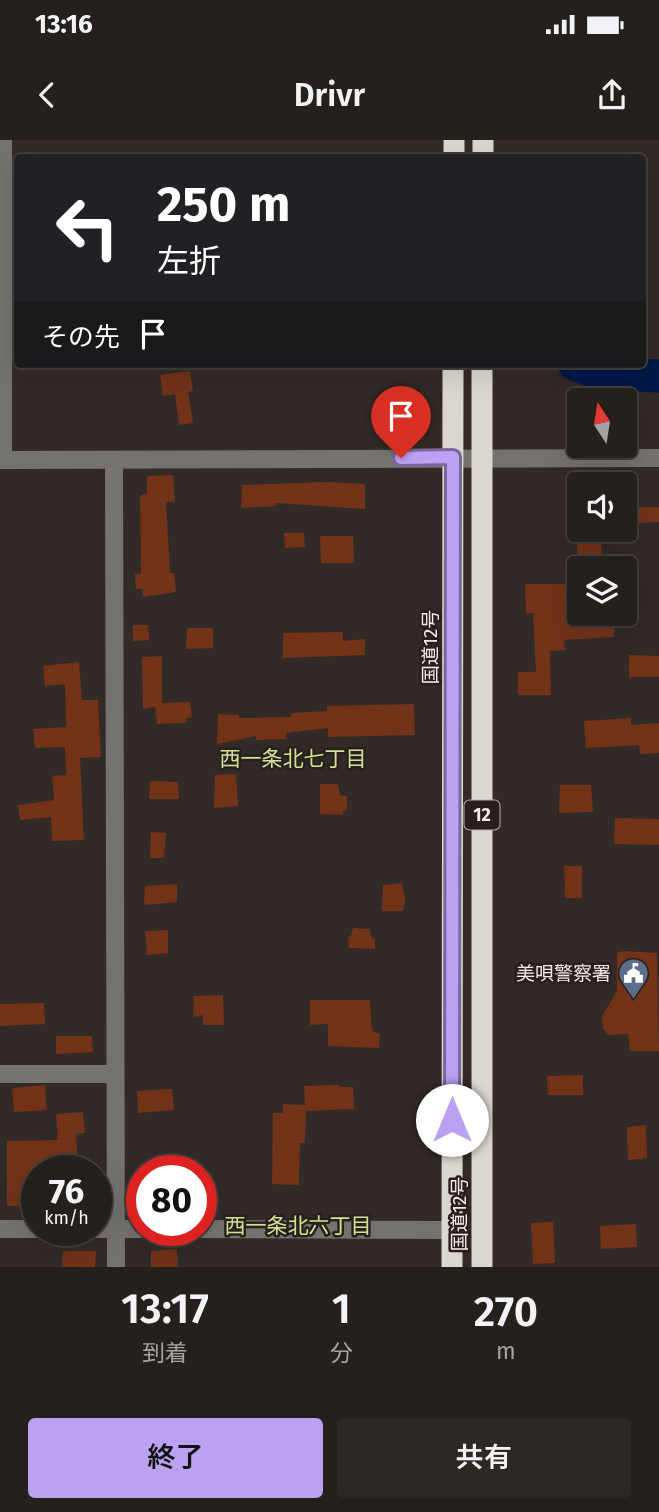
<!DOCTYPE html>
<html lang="ja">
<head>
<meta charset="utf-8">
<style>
  :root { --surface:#26201c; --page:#2e2825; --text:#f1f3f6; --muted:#a4a3a3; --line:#423e3b; --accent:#bca0f2 }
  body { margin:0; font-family:"Fira Sans","Noto Sans JP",sans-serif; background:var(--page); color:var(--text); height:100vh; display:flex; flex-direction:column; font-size:26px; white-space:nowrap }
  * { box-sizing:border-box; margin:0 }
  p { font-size:23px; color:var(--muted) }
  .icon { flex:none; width:38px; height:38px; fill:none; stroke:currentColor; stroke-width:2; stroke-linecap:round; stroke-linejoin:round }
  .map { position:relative; height:1127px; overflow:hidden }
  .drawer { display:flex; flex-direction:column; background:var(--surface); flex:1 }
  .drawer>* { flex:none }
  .banner { position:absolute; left:14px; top:14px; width:632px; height:214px; border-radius:7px; box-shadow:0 7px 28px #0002,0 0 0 2px var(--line); background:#202124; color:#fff; overflow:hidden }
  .needle { width:46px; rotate:348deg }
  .controls { position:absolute; left:567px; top:248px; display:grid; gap:14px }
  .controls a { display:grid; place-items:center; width:70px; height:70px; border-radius:7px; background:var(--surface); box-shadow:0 7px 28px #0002,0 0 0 2px var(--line); font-size:35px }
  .speed { position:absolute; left:21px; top:1015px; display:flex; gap:14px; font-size:35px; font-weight:700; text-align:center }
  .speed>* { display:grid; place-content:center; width:91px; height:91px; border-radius:50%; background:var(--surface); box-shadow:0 7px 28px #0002,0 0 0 2px var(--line); line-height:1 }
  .speed small { font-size:18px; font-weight:400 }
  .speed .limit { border:10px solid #d22; background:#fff; color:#111 }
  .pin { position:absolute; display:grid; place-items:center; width:60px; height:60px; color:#fff; margin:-72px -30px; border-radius:50% 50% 50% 0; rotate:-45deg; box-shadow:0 0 7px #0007 }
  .pin .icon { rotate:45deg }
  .me { position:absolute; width:77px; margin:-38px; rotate:0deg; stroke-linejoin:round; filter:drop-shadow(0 0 5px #0008) }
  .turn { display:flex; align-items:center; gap:24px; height:147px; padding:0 28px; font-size:32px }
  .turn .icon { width:91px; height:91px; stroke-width:2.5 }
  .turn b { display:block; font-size:49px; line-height:60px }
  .then { display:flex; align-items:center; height:66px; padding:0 28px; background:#0003; gap:14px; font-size:26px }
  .eta { display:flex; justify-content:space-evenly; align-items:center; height:119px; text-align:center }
  .eta b { font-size:42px; font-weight:600; line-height:49px }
  .button { display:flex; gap:14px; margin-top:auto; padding:14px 28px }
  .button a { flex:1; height:80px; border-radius:7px; background:var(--accent); color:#111; font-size:28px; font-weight:600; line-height:80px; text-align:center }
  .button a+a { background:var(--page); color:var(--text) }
  .status { display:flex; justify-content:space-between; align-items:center; height:49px; padding:0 35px; background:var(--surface); direction:ltr }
  .status svg { height:19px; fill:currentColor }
  header { display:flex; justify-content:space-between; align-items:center; height:91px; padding:0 28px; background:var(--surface); font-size:32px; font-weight:600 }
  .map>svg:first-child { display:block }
</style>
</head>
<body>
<div class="status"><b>13:16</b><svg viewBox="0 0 49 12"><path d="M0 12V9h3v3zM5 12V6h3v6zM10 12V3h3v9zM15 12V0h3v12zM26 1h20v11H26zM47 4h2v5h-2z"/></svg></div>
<header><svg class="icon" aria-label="back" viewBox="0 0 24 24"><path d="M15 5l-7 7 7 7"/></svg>Drivr<svg class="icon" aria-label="share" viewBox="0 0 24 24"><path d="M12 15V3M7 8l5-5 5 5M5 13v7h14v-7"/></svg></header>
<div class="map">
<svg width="659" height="1127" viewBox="0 0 659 1127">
  <rect width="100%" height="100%" fill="#322a26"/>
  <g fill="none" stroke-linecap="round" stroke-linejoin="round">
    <path stroke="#01184a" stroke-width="33" d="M574 224 597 233 659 236"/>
  </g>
  <g fill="#723319">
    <path d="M190 231 193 251 188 252 193 283 179 285 175 254 163 256 160 235Z"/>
    <path d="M173 335 175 362H166L170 433H174L176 452 143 457 142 449H136L135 434H141L140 356 147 353V336Z"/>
    <path d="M327 342 365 344V369L276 363V366L241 368 242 345Z"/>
    <path d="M633 367H659V382L633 383Z"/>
    <path d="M576 390H600L602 417 578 419Z"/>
    <path d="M284 393H304L305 407 285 408Z"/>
    <path d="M320 396H353L354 423H321Z"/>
    <path d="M525 444H579V486L614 484V497L564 500 565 510 550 511 551 555H518V532H536L533 473H526Z"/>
    <path d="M133 485H148L149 500 133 501Z"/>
    <path d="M187 488H213V508L186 509Z"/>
    <path d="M343 492V501L365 499V515L283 518V493Z"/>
    <path d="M629 515 659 516V537H629Z"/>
    <path d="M162 516V563L190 562 192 577 186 579 187 583 157 584 155 567 143 569 142 517Z"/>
    <path d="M79 522 82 560H98L101 617 80 618 84 700 52 701 51 677 20 680 18 665 54 660 52 636 66 635 65 607 35 608 33 589 66 587 65 544 45 546 43 526Z"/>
    <path d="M414 564 415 595 328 597V588L286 593V599L256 600V596L217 604 218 574 239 575V578L291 577V573L327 571V566Z"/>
    <path d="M631 578V585L659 583V613L640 614 639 605 586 608 584 581Z"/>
    <path d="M236 634 238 666 214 668 215 635Z"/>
    <path d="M150 641 178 642 179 659H149Z"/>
    <path d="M320 644H338L340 655 347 656V670L343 671V675L320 674Z"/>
    <path d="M560 645H591L593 672 559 673Z"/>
    <path d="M615 678 659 679V705L614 704Z"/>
    <path d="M151 692 166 693 164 718H150Z"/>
    <path d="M564 726H582V758H565Z"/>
    <path d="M402 743 405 761 403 771H382L383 745Z"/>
    <path d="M177 744V762L144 765 145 746Z"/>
    <path d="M353 788 370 789 371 796 375 799V809L349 808 348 797 351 796Z"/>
    <path d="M168 790V813L147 815 145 791Z"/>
    <path d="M624 811 657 813 659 911H630L628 894 608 895 603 888 602 876 617 851V813Z"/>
    <path d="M223 855 224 885H203V875L193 877 194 856Z"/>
    <path d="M310 860H370L372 891 380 894 379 908 328 906V884L310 885Z"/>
    <path d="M44 863 45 884 0 886V864Z"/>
    <path d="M56 896H92L93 912 56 914Z"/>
    <path d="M583 935V955H548L547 936Z"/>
    <path d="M45 945 47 970 14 972 12 948Z"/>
    <path d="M339 945V947H353L354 969 306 971 305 1003H300L299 1045 272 1044 273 973H283V964L305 965 304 946Z"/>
    <path d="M172 949 174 970 138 973 137 951Z"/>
    <path d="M83 972 85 993 76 994 78 1031H36L37 1066H7V1001L58 1000 56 974Z"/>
    <path d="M646 985 647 1018 628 1020 627 987Z"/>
    <path d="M553 1082 555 1123 533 1124 531 1083Z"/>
    <path d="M636 1084 637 1107 601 1109 600 1086Z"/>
    <path d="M177 1109 178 1127H151V1111Z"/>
    <path d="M63 1111H96L95 1127H62Z"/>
  </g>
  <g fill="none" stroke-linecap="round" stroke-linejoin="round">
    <g stroke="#757370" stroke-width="18">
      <path d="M0 320 659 318"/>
      <path d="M3 320V0"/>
      <path d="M114 322 116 1127"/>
      <path d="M0 934H115"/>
      <path d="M0 1089H37"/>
      <path d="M96 1089H142"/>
      <path d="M201 1089 452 1090"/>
    </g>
    <g stroke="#dcd7ce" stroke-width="21">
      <path d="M454 18V0"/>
      <path d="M483 18V0"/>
      <path d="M452 1127 453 224"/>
      <path d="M482 1127V224"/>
    </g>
  </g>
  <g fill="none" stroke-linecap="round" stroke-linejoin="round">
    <defs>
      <path id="route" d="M401 318 453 317 452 980"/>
    </defs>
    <use href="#route" stroke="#7a689d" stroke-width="18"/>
    <use href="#route" stroke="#bca0f2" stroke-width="12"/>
  </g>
  <defs>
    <symbol id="civic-pin" viewBox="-11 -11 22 30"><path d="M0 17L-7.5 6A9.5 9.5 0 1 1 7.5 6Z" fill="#5c6f8a" stroke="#28201d"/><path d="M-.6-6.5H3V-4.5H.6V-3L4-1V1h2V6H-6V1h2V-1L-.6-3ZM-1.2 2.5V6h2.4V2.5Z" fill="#fff"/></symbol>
  </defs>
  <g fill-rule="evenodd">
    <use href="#civic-pin" x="616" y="816" width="35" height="47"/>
  </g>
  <g text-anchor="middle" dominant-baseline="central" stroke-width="5" stroke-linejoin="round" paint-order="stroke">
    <rect fill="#28201d" stroke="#b5aeac" stroke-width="2" x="464.5" y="660.5" width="35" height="29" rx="5"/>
    <g font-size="18" font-weight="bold" fill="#f1ebe9">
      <text x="482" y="675">12</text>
    </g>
    <g font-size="19" fill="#f1ebe9" stroke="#28201d">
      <text transform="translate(430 507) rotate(-90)">国道12号</text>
      <text transform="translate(459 1074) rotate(-90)">国道12号</text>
    </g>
    <g font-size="19" fill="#f1ebe9" stroke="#28201d" text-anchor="end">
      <text x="611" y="833">美唄警察署</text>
    </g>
    <g font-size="21" fill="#d2e195" stroke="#28201d">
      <text x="293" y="619">西一条北七丁目</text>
      <text x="298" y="1086">西一条北六丁目</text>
    </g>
  </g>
</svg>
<div class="controls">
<a><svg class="needle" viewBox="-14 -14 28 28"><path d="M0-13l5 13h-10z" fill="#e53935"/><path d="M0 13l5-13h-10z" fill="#a4a3a3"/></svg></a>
<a><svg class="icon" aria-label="sound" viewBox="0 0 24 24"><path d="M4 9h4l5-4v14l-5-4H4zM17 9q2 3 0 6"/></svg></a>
<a><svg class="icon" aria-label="layers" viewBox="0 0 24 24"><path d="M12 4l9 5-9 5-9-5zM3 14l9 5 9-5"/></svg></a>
</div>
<div class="speed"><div>76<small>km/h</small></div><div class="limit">80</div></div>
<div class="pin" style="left:401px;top:318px;background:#d93025"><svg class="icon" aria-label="arrive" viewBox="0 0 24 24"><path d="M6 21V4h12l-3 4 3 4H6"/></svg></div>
<svg class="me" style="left:452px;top:980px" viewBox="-20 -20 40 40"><circle r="19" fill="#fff"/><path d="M0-13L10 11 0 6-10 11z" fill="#bca0f2"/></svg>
<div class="banner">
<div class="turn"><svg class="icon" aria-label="left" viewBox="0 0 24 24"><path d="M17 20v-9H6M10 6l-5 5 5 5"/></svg><div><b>250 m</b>左折</div></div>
<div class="then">その先<svg class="icon" aria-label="arrive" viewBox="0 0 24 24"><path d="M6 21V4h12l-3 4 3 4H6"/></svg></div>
</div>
</div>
<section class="drawer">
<div class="eta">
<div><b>13:17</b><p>到着</p></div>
<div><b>1</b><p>分</p></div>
<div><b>270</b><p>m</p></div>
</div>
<div class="button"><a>終了</a><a>共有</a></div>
</section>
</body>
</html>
